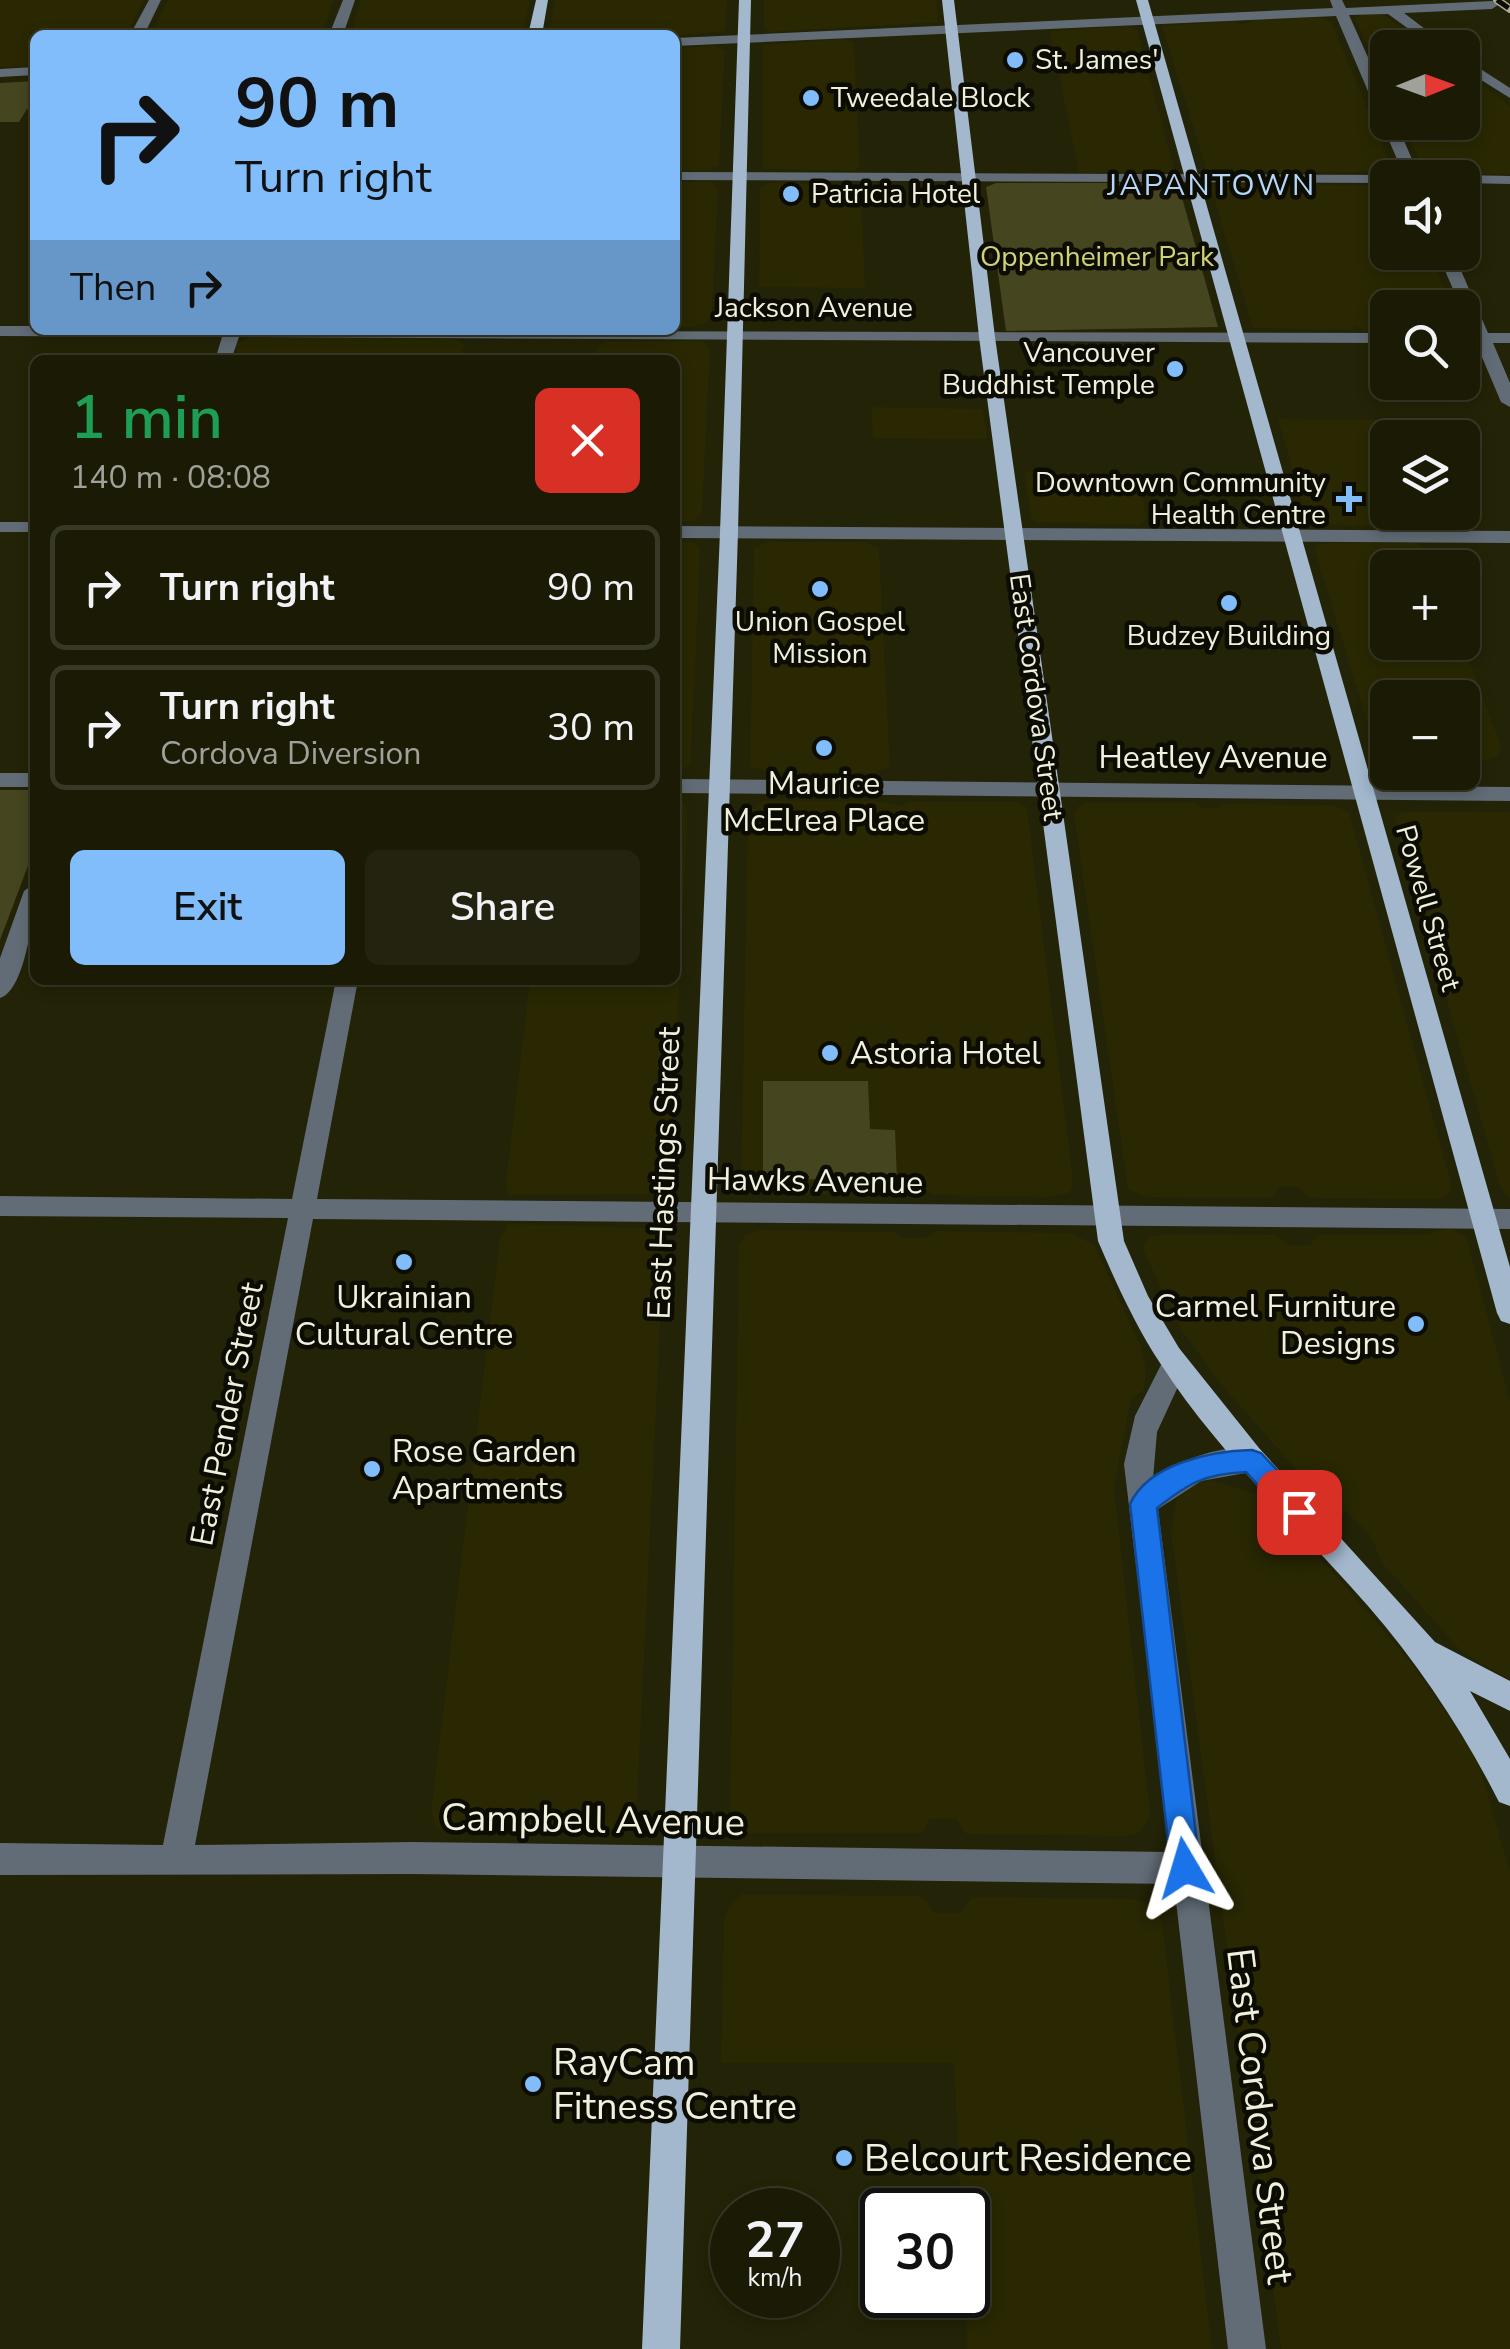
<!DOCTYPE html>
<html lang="en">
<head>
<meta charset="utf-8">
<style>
  :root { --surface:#1a1a05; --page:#23230f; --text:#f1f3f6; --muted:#9fa19a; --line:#383827; --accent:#80bdfa }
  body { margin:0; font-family:"Nunito Sans",sans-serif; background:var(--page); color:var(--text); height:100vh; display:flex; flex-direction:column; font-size:38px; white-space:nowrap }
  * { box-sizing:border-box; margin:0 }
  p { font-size:32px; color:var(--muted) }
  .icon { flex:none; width:55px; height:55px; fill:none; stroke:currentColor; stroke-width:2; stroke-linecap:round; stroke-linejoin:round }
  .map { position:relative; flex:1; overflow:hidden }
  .drawer { position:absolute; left:30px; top:355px; width:650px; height:630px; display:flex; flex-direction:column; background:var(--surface); border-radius:15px; box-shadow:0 5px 15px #0003,0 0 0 2px var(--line) }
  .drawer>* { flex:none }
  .guide { position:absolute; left:30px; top:30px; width:650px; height:305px; border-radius:15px; box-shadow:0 5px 15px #0003,0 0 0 2px var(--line); background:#80bdfa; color:#111; overflow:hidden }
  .needle { width:65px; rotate:89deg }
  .controls { position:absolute; left:1370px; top:30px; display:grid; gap:20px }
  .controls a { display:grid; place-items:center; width:110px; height:110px; border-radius:15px; background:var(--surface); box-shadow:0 5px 15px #0003,0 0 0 2px var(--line); font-size:50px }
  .speed { position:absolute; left:710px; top:2188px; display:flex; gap:20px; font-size:50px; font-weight:700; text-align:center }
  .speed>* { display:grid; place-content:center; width:130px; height:130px; border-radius:50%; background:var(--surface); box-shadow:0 5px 15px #0003,0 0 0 2px var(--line); line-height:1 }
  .speed small { font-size:25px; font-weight:400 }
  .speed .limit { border:5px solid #111; border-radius:15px; background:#fff; color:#111 }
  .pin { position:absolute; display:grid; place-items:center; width:85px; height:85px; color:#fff; margin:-42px; border-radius:20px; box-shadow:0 5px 15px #0006 }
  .me { position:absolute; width:110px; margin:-55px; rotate:353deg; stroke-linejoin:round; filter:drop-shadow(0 0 8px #0008) }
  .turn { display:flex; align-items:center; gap:35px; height:210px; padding:0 40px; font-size:45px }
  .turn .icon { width:130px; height:130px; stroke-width:2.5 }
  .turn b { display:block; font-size:70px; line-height:85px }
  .then { display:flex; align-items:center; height:95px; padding:0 40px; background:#0003; gap:20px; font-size:38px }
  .round { display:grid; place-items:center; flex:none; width:105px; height:105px; border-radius:15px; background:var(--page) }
  .headline { display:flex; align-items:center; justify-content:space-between; height:170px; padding:0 40px }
  h1 { font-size:60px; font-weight:600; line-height:75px; color:#1e9e55 }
  .cta { display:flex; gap:20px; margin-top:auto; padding:20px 40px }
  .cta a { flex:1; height:115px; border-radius:15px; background:var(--accent); color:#111; font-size:40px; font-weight:600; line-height:115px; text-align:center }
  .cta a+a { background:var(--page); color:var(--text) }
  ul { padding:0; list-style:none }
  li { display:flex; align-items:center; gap:30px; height:125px; margin:0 20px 15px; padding:0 20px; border:5px solid var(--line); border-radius:15px }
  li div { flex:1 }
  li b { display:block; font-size:38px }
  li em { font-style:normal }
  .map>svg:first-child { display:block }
</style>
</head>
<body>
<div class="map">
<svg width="1510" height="2349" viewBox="0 0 1510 2349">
  <rect width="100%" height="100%" fill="#232307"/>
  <g fill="#292803">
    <path d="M0 0H144L126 35H35V66L0 67Z"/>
    <path d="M168 0H334L322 35H150Z"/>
    <path d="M361 0H530L523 35H350Z"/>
    <path d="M555 0H727L725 31 675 36 548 35Z"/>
    <path d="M764 0H936L938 22 769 32 764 28Z"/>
    <path d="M1358 15H1384L1430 47 1388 48 1387 91 1355 18Z"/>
    <path d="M1320 17 1331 21 1394 172H1207L1162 26 1233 21 1242 25 1254 20Z"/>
    <path d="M1125 26 1137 30 1175 172 1079 173 1050 31Z"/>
    <path d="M842 39 854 42 860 167 853 171 763 169V45Z"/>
    <path d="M714 46 725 50 719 165 710 170 675 171V48Z"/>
    <path d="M1463 71 1510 106V174H1435L1423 169 1402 123 1462 122Z"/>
    <path d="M675 182H712L718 189 712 314 706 323 691 327H675Z"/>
    <path d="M771 182 861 186 865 288 759 287 760 187Z"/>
    <path d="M1218 184 1387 185 1388 252 1429 253 1452 307 1388 308 1387 331H1365L1355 326 1350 330 1253 328 1210 186Z"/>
    <path d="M250 337 455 339 465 344 459 360H234L237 343Z"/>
    <path d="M694 341 706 343 710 350 702 512 693 521 675 522V360H596L598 346 607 342Z"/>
    <path d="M871 407 983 409 987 439 873 438Z"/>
    <path d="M1278 419 1387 420 1393 437 1388 438V512L1420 513 1426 527 1308 524Z"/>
    <path d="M1024 472 1138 473 1147 518 1139 525 1036 522 1031 517Z"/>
    <path d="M675 541 695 543 700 549 691 760 688 766 675 773Z"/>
    <path d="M767 542H864L879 548 890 767 872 773 765 772 750 766 754 548Z"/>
    <path d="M1329 543H1417L1428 549 1435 567 1388 568V642H1462L1501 746 1497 756 1487 760H1463L1462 698H1388L1387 758 1377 754 1315 551 1316 545Z"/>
    <path d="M675 798 683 801 688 811 669 1180 662 1188 646 1194 508 1195 506 1182 530 980H675Z"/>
    <path d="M763 801H875L901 806 909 802H1017L1027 807 1073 1181 1070 1193 1050 1197 933 1195 922 1186 901 1185 891 1195 758 1194 741 1185 748 811Z"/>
    <path d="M1087 803H1193L1202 808H1219L1223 804 1332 805 1349 812 1451 1183 1450 1193 1438 1199 1310 1198 1298 1187H1279L1272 1198 1147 1197 1128 1190 1074 814 1078 806Z"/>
    <path d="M1406 812H1510V1199L1501 1189 1395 822 1397 815Z"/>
    <path d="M509 1224 645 1228 659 1235 664 1243 637 1804 629 1821 609 1832 437 1829 431 1812 500 1238Z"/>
    <path d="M1449 1228 1466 1237 1510 1400V1680L1462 1652 1382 1563 1370 1535 1345 1511 1342 1517 1338 1516 1224 1388 1182 1331 1142 1248 1148 1237 1163 1234 1276 1235 1289 1245H1310L1317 1235H1423Z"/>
    <path d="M759 1230 894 1232 902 1238H926L936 1231 1072 1233 1094 1245 1140 1344 1146 1367 1144 1390 1131 1399 1114 1487 1150 1815 1141 1832 1124 1836 966 1834 956 1819H929L923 1833H747L730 1821 739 1244 745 1235Z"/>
    <path d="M1211 1480 1256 1494 1283 1515 1413 1665 1477 1758 1510 1871V2349H1281L1171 1532 1177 1495 1199 1481Z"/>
    <path d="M742 1894 918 1896 927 1900 933 1913H960L972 1897 1133 1899 1152 1904 1162 1921 1212 2349H967L968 2210H961L954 2063H721L724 1921 728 1908Z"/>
  </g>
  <g fill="#454520">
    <path d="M35 81V108L27 109 19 122H0V83Z"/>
    <path d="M996 183H1178L1218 327 1006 331 986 187Z"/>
    <path d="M0 790H35V847L0 940Z"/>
    <path d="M763 1081H868L870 1129 895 1130 897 1180 763 1179Z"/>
  </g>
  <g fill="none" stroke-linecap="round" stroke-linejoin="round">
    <g fill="#626c76" fill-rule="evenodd">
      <path d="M149 0H161L144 35H130Z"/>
      <path d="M343 0H355L343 35H329Z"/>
      <path d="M1330 0H1342L1346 8 1492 1 1498 5 1492 9 1404 13 1450 48H1435L1388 14 1349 15 1388 102V122H1396L1420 178H1405L1336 16 675 46V38L1333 8Z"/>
      <path d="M1462 57 1510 88V98L1462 68Z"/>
      <path d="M35 67V75L0 77V69Z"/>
      <path d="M675 172 1388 175 1394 178H1388V183L675 180Z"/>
      <path d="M1462 175 1510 176V184L1462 183V178H1456Z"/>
      <path d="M1437 252H1453L1488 333H1510V343H1493L1510 383V407L1501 402 1476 343H1462V333H1472Z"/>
      <path d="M0 326H35V330L1388 333V343L239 337 231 360H215L222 337 0 336Z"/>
      <rect x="0" y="522" width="35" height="10"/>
      <path d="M675 526 1510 531V543L675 538Z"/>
      <rect x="0" y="773" width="35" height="14"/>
      <path d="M675 779 1510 787V801L675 793Z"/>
      <path d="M35 883C35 908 26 990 0 998V958L24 891Z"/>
      <path d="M336 980H358L317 1199 1510 1209V1229L313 1219 195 1845 412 1842 1170 1852 1124 1464 1135 1416 1165 1357 1175 1354 1185 1357 1188 1365 1157 1432 1153 1479C1181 1460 1228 1440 1262 1452L1266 1461 1262 1470 1201 1481 1158 1509 1266 2349H1228L1174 1884 412 1874 0 1875V1843L163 1845 288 1218 0 1216V1196L292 1199Z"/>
    </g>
    <g fill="#a3b8cd" fill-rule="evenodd">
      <path d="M536 0H548L542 35H528Z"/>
      <path d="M739 0H751L738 532 680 2349H642L720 532Z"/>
      <path d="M942 0H954L995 337 1124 1241 1148 1296 1179 1348 1259 1448 1435 1642 1510 1681V1711L1470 1691 1510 1759V1806L1499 1802C1463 1731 1420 1666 1368 1606 1298 1526 1218 1453 1160 1363 1135 1325 1116 1283 1098 1241L979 337Z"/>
      <path d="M1136 0H1148L1510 1267V1324L1501 1321 1497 1313Z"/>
    </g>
    <defs>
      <path id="rail" d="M1497 0 1510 9"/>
    </defs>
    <use href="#rail" stroke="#aaaa96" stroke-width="8"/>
    <use href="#rail" stroke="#0c0c03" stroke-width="5" stroke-dasharray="14" stroke-linecap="butt"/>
  </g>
  <path fill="#1a73e8" stroke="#114b97" stroke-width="2.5" d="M1252 1450 1261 1453 1308 1503 1312 1512 1308 1520 1299 1523 1290 1520 1246 1472C1204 1474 1189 1483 1157 1508L1200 1868 1196 1878 1185 1883 1175 1878 1171 1868 1130 1504C1149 1463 1212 1451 1252 1450Z"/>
  <g fill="#80bdfa" stroke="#0c0c03" stroke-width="4">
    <circle cx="1015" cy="60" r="10"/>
    <circle cx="811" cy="98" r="10"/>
    <circle cx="791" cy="194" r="10"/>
    <circle cx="1175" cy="369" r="10"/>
    <path d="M1344 484h10v10h10v10h-10v10h-10v-10h-10v-10h10z"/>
    <circle cx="820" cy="589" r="10"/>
    <circle cx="1229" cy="603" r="10"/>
    <circle cx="824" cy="748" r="10"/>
    <circle cx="830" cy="1053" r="10"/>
    <circle cx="404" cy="1262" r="10"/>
    <circle cx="1416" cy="1324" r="10"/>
    <circle cx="372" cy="1469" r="10"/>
    <circle cx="533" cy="2084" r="10"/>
    <circle cx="844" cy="2158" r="10"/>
  </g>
  <g text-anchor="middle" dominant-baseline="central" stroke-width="9" stroke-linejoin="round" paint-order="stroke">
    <g font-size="28" fill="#f0f0df" stroke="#0c0c03" text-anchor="start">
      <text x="1035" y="60">St. James'</text>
      <text x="831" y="98">Tweedale Block</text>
      <text x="811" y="194">Patricia Hotel</text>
      <text x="1155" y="353" text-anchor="end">Vancouver<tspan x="1155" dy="32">Buddhist Temple</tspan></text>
      <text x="1326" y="483" text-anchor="end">Downtown Community<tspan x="1326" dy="32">Health Centre</tspan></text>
      <text x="820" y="622" text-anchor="middle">Union Gospel<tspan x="820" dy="32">Mission</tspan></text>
      <text x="1229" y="636" text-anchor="middle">Budzey Building</text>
    </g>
    <g font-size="28" fill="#d1d176" stroke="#0c0c03">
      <text x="1097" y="257">Oppenheimer Park</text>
    </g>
    <g font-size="28" fill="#f0f0df" stroke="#0c0c03">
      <text x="814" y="308">Jackson Avenue</text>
      <text transform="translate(1036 697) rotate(82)">East Cordova Street</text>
      <text transform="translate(1428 908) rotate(74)">Powell Street</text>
    </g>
    <g font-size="30" letter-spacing="2.5" fill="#b4d6f8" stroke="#0c0c03">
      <text x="1212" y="185">JAPANTOWN</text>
    </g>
    <g font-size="32" fill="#f0f0df" stroke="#0c0c03">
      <text x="1213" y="757">Heatley Avenue</text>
      <text transform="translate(664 1173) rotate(-88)">East Hastings Street</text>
      <text transform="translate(815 1181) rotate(1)">Hawks Avenue</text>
      <text transform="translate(227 1414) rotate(-79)">East Pender Street</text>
    </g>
    <g font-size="32" fill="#f0f0df" stroke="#0c0c03">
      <text x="824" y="783">Maurice<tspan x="824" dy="37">McElrea Place</tspan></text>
      <text x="850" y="1053" text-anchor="start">Astoria Hotel</text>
      <text x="404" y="1297">Ukrainian<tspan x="404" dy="37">Cultural Centre</tspan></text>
      <text x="1396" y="1306" text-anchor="end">Carmel Furniture<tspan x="1396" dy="37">Designs</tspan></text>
      <text x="392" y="1451" text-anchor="start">Rose Garden<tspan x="392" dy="37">Apartments</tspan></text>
    </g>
    <g font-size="38" fill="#f0f0df" stroke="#0c0c03">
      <text transform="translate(593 1820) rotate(1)">Campbell Avenue</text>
      <text transform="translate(1260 2116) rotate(83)">East Cordova Street</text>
    </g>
    <g font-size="38" fill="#f0f0df" stroke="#0c0c03" text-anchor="start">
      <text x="553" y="2062">RayCam<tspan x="553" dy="44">Fitness Centre</tspan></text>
      <text x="864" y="2158">Belcourt Residence</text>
    </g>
  </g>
</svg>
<div class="controls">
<a><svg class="needle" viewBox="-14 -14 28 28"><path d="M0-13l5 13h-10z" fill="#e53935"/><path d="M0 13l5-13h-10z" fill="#9fa19a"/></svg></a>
<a><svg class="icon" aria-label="sound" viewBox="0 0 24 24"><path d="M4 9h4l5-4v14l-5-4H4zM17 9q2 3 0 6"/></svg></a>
<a><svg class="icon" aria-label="search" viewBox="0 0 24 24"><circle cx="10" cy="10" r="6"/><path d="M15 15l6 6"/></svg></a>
<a><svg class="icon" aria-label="layers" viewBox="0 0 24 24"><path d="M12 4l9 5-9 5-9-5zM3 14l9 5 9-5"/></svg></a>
<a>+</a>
<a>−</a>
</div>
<div class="speed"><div>27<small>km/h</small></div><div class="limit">30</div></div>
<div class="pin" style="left:1299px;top:1512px;background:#d93025"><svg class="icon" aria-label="arrive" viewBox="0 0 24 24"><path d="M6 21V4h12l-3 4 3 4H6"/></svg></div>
<svg class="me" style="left:1185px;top:1868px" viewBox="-20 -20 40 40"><path d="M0-17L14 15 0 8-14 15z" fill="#1a73e8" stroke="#fff" stroke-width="4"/></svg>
<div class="guide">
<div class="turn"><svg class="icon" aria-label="right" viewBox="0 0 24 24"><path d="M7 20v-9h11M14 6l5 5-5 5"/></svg><div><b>90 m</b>Turn right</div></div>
<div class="then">Then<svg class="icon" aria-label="right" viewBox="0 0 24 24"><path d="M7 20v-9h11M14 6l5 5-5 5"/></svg></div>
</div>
<section class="drawer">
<div class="headline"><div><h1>1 min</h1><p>140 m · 08:08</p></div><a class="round" style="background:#d93025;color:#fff"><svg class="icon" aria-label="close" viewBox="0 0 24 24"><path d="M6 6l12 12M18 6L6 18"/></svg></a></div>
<ul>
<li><svg class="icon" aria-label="right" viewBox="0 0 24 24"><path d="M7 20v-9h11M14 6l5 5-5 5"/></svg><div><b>Turn right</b></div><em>90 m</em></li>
<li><svg class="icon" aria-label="right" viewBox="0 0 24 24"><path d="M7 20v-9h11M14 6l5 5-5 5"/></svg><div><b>Turn right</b><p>Cordova Diversion</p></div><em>30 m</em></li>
</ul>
<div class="cta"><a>Exit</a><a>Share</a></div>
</section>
</div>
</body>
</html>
